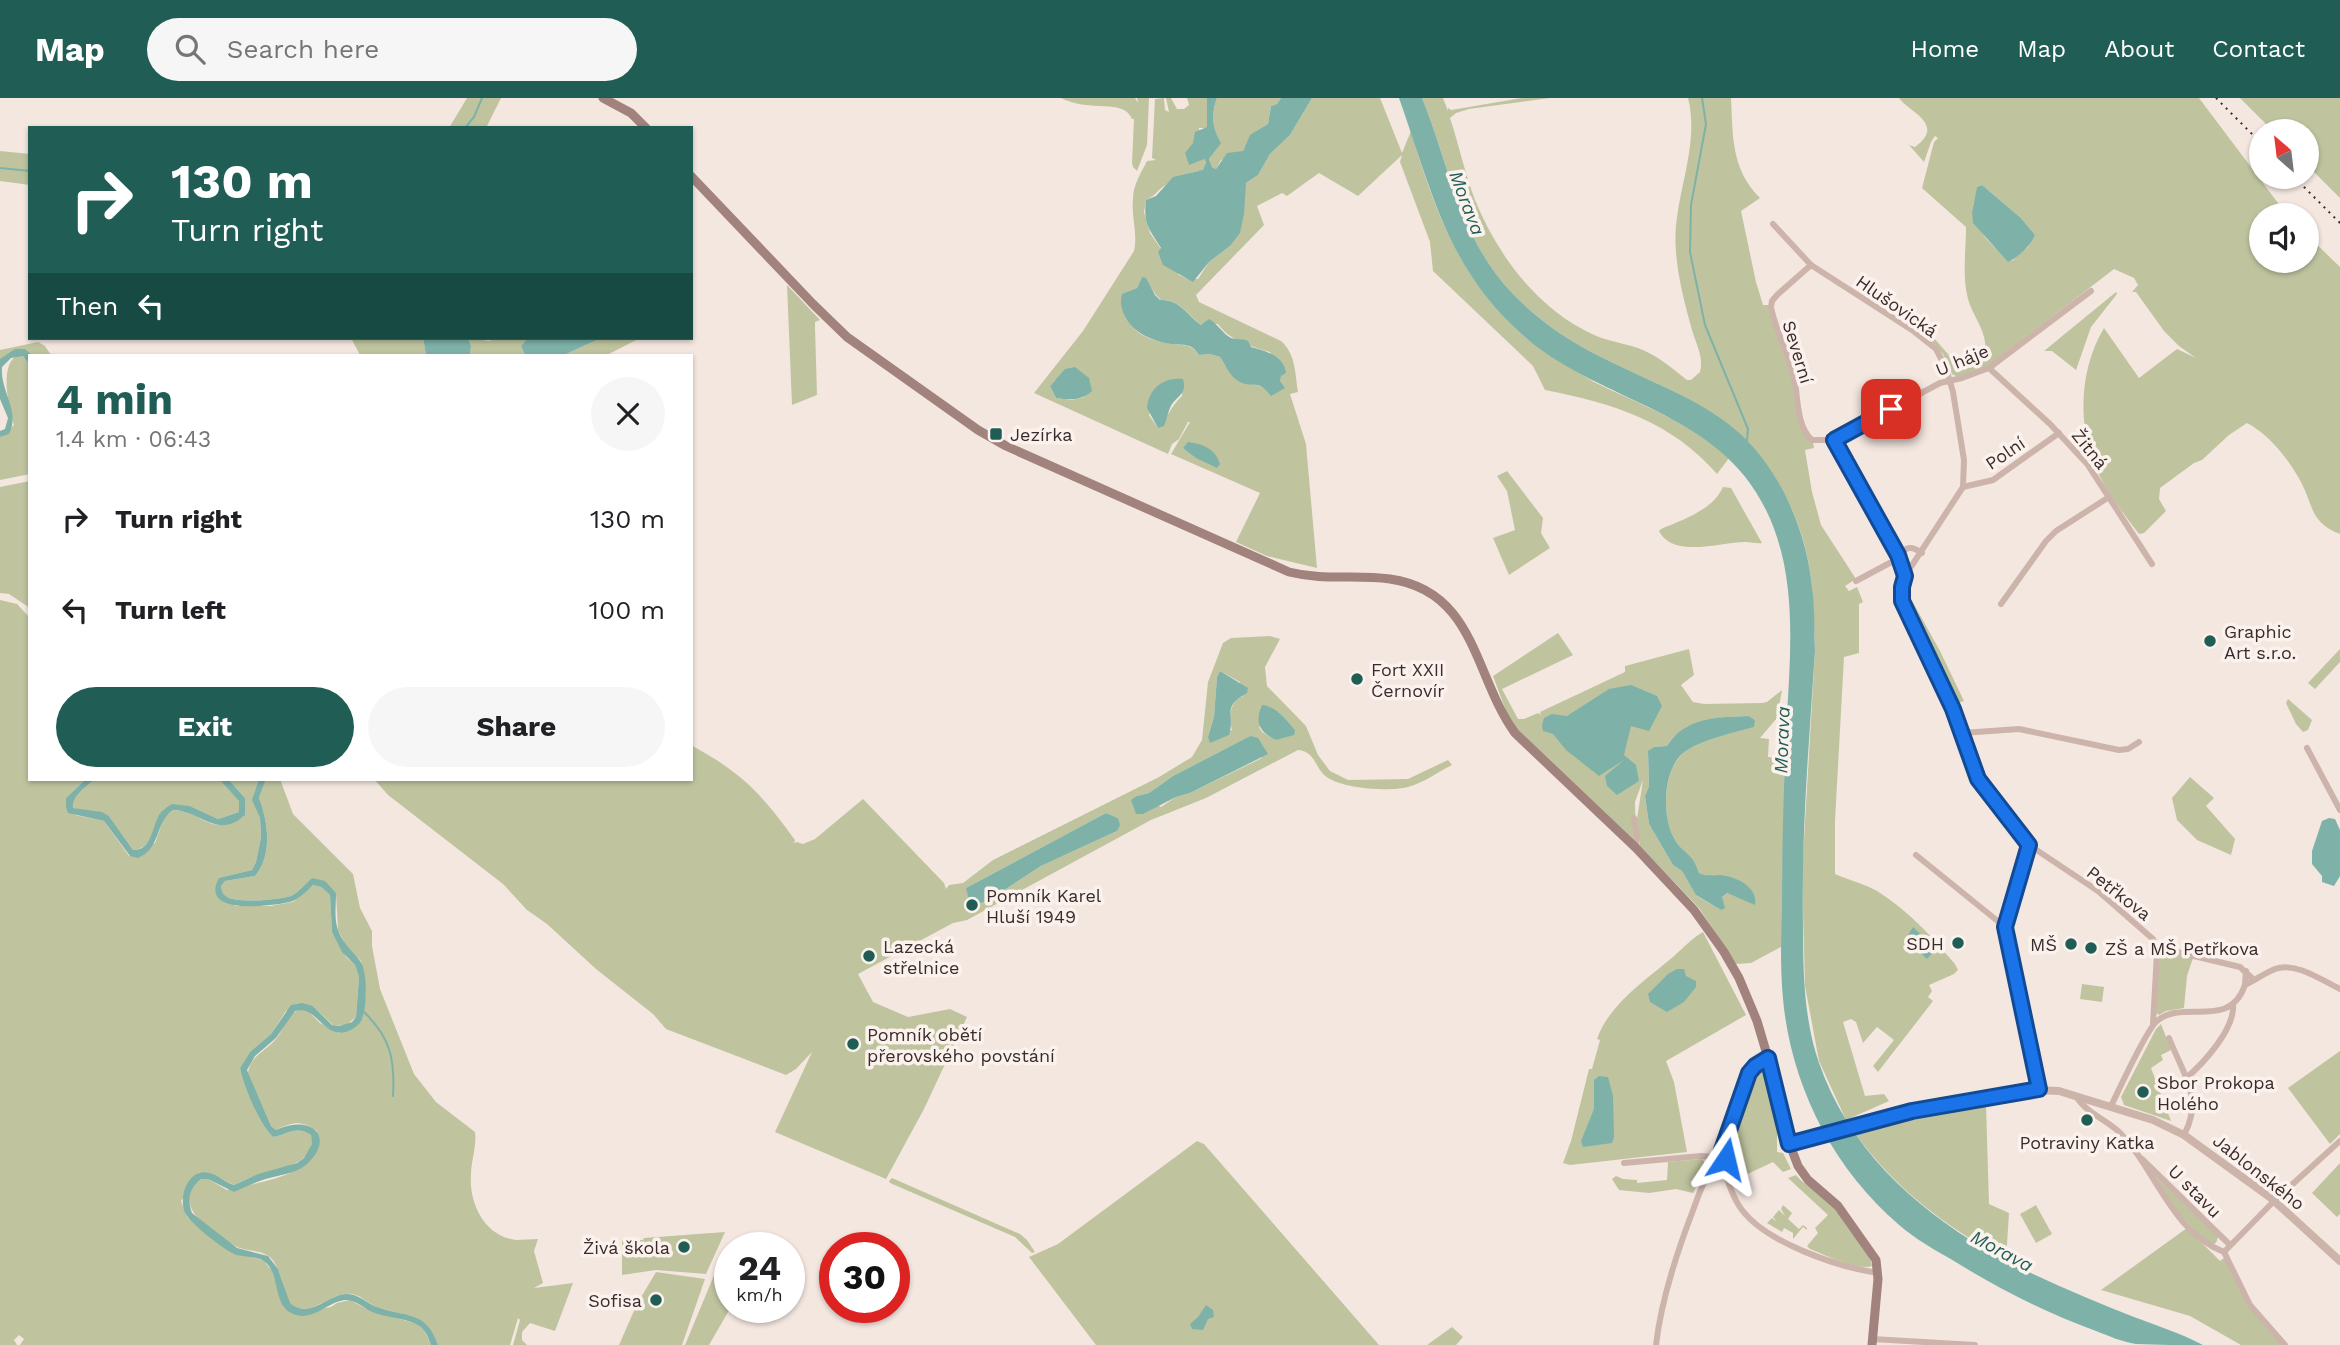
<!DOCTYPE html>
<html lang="en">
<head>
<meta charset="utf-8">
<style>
  :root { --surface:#fff; --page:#f6f6f6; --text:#202124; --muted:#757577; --accent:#1f5d55 }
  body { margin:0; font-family:"Work Sans",sans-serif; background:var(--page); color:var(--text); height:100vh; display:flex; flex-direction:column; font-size:26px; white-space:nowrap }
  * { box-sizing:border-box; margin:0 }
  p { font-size:23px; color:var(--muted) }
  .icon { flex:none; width:38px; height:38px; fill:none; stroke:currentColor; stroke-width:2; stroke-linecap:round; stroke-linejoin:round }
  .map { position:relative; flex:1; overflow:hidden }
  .drawer { position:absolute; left:28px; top:256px; width:665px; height:427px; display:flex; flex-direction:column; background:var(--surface); border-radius:0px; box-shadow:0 2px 5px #0004 }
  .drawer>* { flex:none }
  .top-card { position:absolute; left:28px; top:28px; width:665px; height:214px; border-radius:0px; box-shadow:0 2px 5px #0004; background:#1f5d55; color:#fff; overflow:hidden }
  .needle { width:46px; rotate:332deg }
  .fabs { position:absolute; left:2249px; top:21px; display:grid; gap:14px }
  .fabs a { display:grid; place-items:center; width:70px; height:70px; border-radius:50%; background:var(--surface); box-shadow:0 2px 5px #0004; font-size:35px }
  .speed { position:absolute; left:714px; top:1134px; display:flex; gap:14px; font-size:35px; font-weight:700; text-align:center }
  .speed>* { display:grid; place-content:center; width:91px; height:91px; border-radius:50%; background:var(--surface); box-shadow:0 2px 5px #0004; line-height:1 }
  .speed small { font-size:18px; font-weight:400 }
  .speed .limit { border:10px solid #d22; background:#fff; color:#111 }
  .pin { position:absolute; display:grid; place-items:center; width:60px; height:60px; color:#fff; margin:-30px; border-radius:14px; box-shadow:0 4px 10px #0006 }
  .me { position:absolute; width:77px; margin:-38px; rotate:10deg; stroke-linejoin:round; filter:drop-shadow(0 0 5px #0008) }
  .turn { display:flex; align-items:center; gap:24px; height:147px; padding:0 28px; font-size:32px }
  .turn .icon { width:91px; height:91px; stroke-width:2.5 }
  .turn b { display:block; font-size:49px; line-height:60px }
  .then { display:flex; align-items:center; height:66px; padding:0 28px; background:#0003; gap:14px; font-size:26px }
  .round { display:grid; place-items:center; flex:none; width:74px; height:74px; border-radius:37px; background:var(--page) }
  .head { display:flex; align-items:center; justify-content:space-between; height:119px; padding:0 28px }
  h1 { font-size:42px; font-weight:700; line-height:52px; color:var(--accent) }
  .cta { display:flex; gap:14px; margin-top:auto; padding:14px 28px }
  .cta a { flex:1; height:80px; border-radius:42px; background:var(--accent); color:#fff; font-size:28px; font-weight:700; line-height:80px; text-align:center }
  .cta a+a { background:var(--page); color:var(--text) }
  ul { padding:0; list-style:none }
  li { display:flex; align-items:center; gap:21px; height:91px; padding:0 28px }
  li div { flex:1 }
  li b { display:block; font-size:26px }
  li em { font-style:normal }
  header { display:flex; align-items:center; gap:42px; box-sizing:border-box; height:98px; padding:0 35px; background:var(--accent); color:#fff }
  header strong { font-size:33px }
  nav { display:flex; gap:38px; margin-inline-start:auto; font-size:24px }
  .search { width:490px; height:63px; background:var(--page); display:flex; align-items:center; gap:18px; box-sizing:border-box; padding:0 24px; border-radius:38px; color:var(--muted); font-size:26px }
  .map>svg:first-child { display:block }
</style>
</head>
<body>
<header>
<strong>Map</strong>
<div class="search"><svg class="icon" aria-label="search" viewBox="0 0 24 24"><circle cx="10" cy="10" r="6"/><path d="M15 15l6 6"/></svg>Search here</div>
<nav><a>Home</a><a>Map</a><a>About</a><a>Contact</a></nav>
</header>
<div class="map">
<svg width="2340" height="1247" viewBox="0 0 2340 1247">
  <rect width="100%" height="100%" fill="#f4e7e0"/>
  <g fill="#bfc49f" fill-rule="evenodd">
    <path d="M467 0H501L486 30H449Z"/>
    <path d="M1061 0H1135L1138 5 1137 0H1149L1147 47 1137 73 1133 69 1132 65 1134 21H1132C1124 0 1090 15 1061 0Z"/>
    <path d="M1164 0 1165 12 1169 14 1166 0H1171L1177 11H1184L1189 7 1187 0H1207V30H1199L1204 61 1206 64 1203 73C1190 73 1175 80 1164 88 1157 93 1155 98 1146 102L1144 114 1150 135 1179 177 1188 181H1198L1209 164 1230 148 1246 85 1258 77 1270 56 1290 37 1312 0H1380L1402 55 1411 33C1434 113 1462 185 1526 240 1537 249 1551 256 1562 264 1573 270 1583 278 1594 284 1641 307 1689 324 1729 360L1717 376C1671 323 1612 305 1545 292L1533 268 1433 173 1430 144 1400 64 1402 57 1358 98 1319 75 1287 98 1282 95 1257 108 1264 127 1196 197 1199 204 1281 243C1296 256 1295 276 1298 294L1290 296 1306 346 1317 470 1267 458 1236 444 1260 395 1171 356 1190 324H1188L1179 341 1172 346 1168 356 1034 295 1083 233 1134 153C1138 135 1131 119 1133 101 1133 87 1141 75 1147 63L1156 62 1152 60 1155 1ZM1142 179C1150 186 1153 195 1161 202 1180 201 1188 217 1201 227L1218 226C1230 243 1250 248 1270 254L1281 278 1271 297C1263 288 1256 285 1243 285L1226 269 1220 259 1210 256 1199 257C1191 245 1184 248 1171 246 1139 241 1123 229 1123 196L1137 190ZM1180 281 1182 298C1171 308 1168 319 1158 330L1149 317 1163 284ZM1055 282 1085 299 1072 302 1056 300 1050 288Z"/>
    <path d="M1217 0H1281L1277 6 1271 8 1268 26 1250 38 1243 53 1221 62 1216 71 1212 69 1209 61 1220 45C1212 31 1211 16 1217 0Z"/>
    <path d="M1422 0H1443L1448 13V10L1451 12 1522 0H1550L1469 11 1456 15 1450 20C1459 47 1465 76 1475 102 1498 158 1537 210 1592 236 1607 243 1623 245 1638 250 1657 257 1672 270 1687 282H1691L1700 274C1704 259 1696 246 1692 232 1685 207 1678 180 1676 154 1671 102 1701 52 1688 0H1731C1733 38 1731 71 1760 100L1741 113 1756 184 1763 207H1768L1793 280 1803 334 1813 344 1814 350 1805 352 1812 394 1821 427 1856 481 1845 488 1849 493 1857 489 1863 504 1859 506V555L1844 559 1835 723V776C1849 782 1865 786 1877 793 1909 813 1931 838 1955 866L1958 872 1954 876 1929 887 1932 893 1928 899 1933 903 1878 974 1873 968 1894 942 1877 929 1863 945 1856 924 1851 921 1843 924 1865 998 1884 996 1889 1003 1846 1022 1819 963 1805 888 1802 776 1815 553C1814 532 1814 510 1812 489 1804 400 1751 330 1671 292 1609 262 1563 247 1513 196 1461 143 1449 67 1422 0Z"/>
    <path d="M1899 0H2199L2287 117H2261V163H2306L2307 137 2340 169V436C2311 425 2313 408 2302 386 2290 363 2270 337 2247 325L2229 337 2202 362 2194 365 2160 390 2159 401 2166 413 2144 435 2139 436C2123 415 2105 392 2095 368 2077 325 2080 270 2104 230L2139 280 2177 251 2196 260 2179 248 2164 233 2136 194H2132L2138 187 2134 180 2114 171 1988 268 1958 279 1952 276 1943 256 1932 244 1933 239 1948 256 1956 271C1964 267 1981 262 1984 254 1990 238 1972 217 1968 201 1962 179 1966 152 1966 129L1922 90 1934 44 1938 40 1935 38 1931 44 1924 64 1909 47 1915 49C1946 26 1910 15 1899 0ZM1982 87 2021 120 2035 137 2028 149 2012 163C1997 154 1978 135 1973 117 1971 109 1977 97 1977 89Z"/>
    <path d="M2240 0H2340V100L2307 67 2306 33H2273Z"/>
    <path d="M0 53 30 56V87L0 83Z"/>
    <path d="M787 187 820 222 815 224V229L817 297 792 307Z"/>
    <path d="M2116 194 2117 196 2091 229 2076 272 2052 253H2044Z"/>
    <path d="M351 240H423L426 257H360Z"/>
    <path d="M468 240H483V242L490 243 492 240H528L521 248 525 257H470L471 248Z"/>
    <path d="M601 240 638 241 607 257H564Z"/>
    <path d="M38 244 45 248 51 257 31 256 0 261V252Z"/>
    <path d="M16 258H23L30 267V376L0 382V339L14 327C8 305 0 269 16 258Z"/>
    <path d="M1507 373 1543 420 1541 435 1550 450 1509 477 1493 440 1515 432 1507 393 1497 378Z"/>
    <path d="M30 383V510L9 496 0 495V389Z"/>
    <path d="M1723 389 1731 390 1762 445C1756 446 1752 444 1745 444 1722 444 1673 461 1659 433L1661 431C1682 422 1713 412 1723 389Z"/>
    <path d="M1905 490 1940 553 1964 603 1955 606 1905 501Z"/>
    <path d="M0 502 17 506 30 520V681H86L66 700 75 717 104 723 129 758 155 745 164 720 173 712C205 714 208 739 243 719L245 700 228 681H259L253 702 260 720 261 739 256 764 252 772 220 780 217 797 236 808H270L293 804 313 787 321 789 330 797 332 834 346 859 355 867 359 879 356 919 345 928 333 927 313 908 286 913 271 936 250 954 240 970C243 988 260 1027 273 1039 288 1036 297 1027 311 1037 319 1066 278 1070 260 1076 251 1079 242 1083 234 1087L210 1075H199L181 1103 187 1119 222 1148 264 1163 272 1173 284 1209 291 1215 331 1209 337 1205 350 1202 371 1213 418 1226 424 1232 431 1247H20L24 1241 19 1237 14 1242 17 1247H0Z"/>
    <path d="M1558 535 1573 557 1502 591 1518 621H1524L1538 615 1541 617 1540 614 1625 574V568L1689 551 1694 577 1681 587 1693 604 1704 606 1762 605 1767 604 1782 592 1777 620 1760 640 1769 641 1768 659 1785 660 1781 849 1751 865 1736 866 1699 810 1640 748 1637 721 1643 682 1635 704 1636 746 1522 638 1509 621 1493 578ZM1749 618 1755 622 1753 629C1733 634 1703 642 1686 653 1663 669 1661 718 1674 740 1682 756 1692 752 1699 775L1706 779 1716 777 1737 799 1727 795 1722 799 1721 812 1697 798 1682 773 1673 767 1649 726 1645 698 1649 688 1648 654 1654 649 1667 648C1683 620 1720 619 1749 618Z"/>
    <path d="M1270 538 1280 541 1265 569 1267 588 1306 628 1318 657 1330 673 1348 682 1408 681 1448 662 1452 667C1438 674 1423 685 1408 689 1389 694 1340 691 1324 677 1315 668 1314 653 1298 652L1206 700 1151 722 967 822 953 825 858 876 873 904 908 919 950 911 967 919 924 1011 886 1081 775 1034 812 954 796 971 786 977 666 931 653 916 596 871 547 826 527 812 503 786 388 697 374 681H691V647C742 675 761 695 795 742L794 745 797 744 803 746 815 741 863 701 944 785 946 791 949 787 963 785 993 762 1159 679 1192 659 1202 642 1208 584 1223 545 1231 540ZM1220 573 1240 584 1243 598C1230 603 1228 619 1232 632L1208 639 1214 619 1217 579ZM1278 614 1295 632 1276 642 1262 634 1259 629ZM1250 638 1262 660 1190 695 1176 699 1161 709 1137 698 1149 695 1173 678ZM1106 715 1118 720 1117 733 1041 768 989 802 966 790Z"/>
    <path d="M2340 551V564L2315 591 2308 585Z"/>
    <path d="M2288 601 2312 622 2308 632 2303 634 2296 626 2286 605Z"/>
    <path d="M2190 679 2214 700 2206 708 2235 741 2231 757 2197 742 2177 722 2172 700Z"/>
    <path d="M95 681H219L240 703 239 714 218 721 190 708 164 711C154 724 153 752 133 752L109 718 73 710C71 697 86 689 95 681Z"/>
    <path d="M265 681H280L293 716 353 776 360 810 372 833V848L380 891 414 976 436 1004 475 1034C477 1048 471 1063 471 1077 469 1105 484 1138 516 1142 523 1142 531 1141 538 1141L534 1153 543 1185 534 1190 573 1185 555 1233 530 1225 522 1234V1242L527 1247H513L520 1222 518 1220 510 1247H438C426 1212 405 1220 377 1209 368 1206 361 1197 352 1196 330 1193 311 1222 290 1206 284 1192 281 1171 271 1160 261 1151 246 1154 235 1148 212 1136 168 1106 201 1081H208L227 1092C253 1085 310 1079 318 1049 319 1045 317 1038 317 1033 301 1022 293 1024 276 1032L271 1028 248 975C250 958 266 953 276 941 285 930 287 915 301 911L309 914 320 925 339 935 362 921 366 895 361 863 347 850 338 832 336 795 312 780C306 785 298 795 291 798 279 802 235 806 226 798 222 795 222 793 221 788L225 783 255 778C273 757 268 723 259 700Z"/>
    <path d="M1703 834 1746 917 1666 963 1674 984 1687 1054 1570 1067 1563 1065 1571 1043 1589 971H1592L1600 942 1597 941C1609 906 1646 882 1673 859 1683 850 1692 840 1703 834Z"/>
    <path d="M2160 853 2193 860 2187 878 2184 910 2166 913 2159 917 2155 914Z"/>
    <path d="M2082 886 2104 889 2102 904 2080 901Z"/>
    <path d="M2161 926 2171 952 2161 957 2163 962 2151 970 2171 1023 2124 1007 2121 999 2156 931Z"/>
    <path d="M2340 953V1036L2330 1046 2288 990Z"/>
    <path d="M1759 973 1767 977 1777 1028V1054L1783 1055 1791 1071 1783 1074 1773 1064 1739 1080 1740 1085 1734 1087C1730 1082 1727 1074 1728 1067 1729 1045 1742 986 1759 973Z"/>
    <path d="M1986 1006 1989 1106 2009 1115 2006 1162C1943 1126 1898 1094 1854 1034Z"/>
    <path d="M1197 1043 1204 1046 1379 1247H1096L1029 1159 1058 1146Z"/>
    <path d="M1702 1061 1707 1067 1693 1095 1676 1091 1649 1095 1619 1092 1612 1081 1616 1078 1623 1081 1637 1082V1085L1667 1082 1668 1064Z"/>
    <path d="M2340 1065V1116L2337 1119 2312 1095Z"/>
    <path d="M2150 1073 2218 1139 2216 1145 2213 1146 2205 1143 2171 1107Z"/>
    <path d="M1796 1077C1806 1089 1820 1094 1830 1104 1842 1116 1870 1153 1872 1168 1858 1173 1825 1157 1810 1151L1807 1148 1818 1135 1815 1130 1828 1117 1788 1080Z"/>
    <path d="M892 1080 1020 1136 1027 1142 1035 1154 1032 1155 1015 1139 890 1085 889 1083Z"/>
    <path d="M1783 1107 1792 1115 1788 1121 1799 1131 1803 1127 1807 1130V1132L1803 1129 1793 1141V1135L1784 1130 1782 1134 1767 1125 1772 1120 1777 1124 1773 1119 1779 1112 1785 1118 1781 1111Z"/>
    <path d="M2036 1107 2052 1136 2036 1145 2020 1116Z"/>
    <path d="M2187 1130 2220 1163 2224 1160 2252 1208 2286 1247H2241L2190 1218 2101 1192Z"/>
    <path d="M725 1134 706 1176 656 1172 622 1177V1142H643L644 1140Z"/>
    <path d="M656 1174 705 1181 682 1247H619L637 1206Z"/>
    <path d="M715 1175 717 1181 730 1189 731 1209 709 1247H685Z"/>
    <path d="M1452 1229 1463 1239 1456 1247H1427Z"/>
  </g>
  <g fill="#7eb2a9">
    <path d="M1207 0H1217C1211 15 1212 31 1221 45L1209 61 1212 69 1216 71 1227 55 1243 53 1250 37 1268 26 1271 8 1277 6 1281 0H1312L1290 37 1270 56 1258 77 1246 85 1244 116 1240 135 1230 148 1209 164 1193 184 1163 167 1158 154 1161 150C1149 131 1143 126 1146 102L1156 98 1173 79 1203 72 1206 64 1204 61 1189 67 1185 55 1193 45 1195 34 1207 29Z"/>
    <path d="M1399 0H1422C1449 67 1461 143 1513 196 1563 247 1609 262 1671 292 1694 303 1719 317 1738 334 1780 371 1807 434 1812 489 1815 510 1814 532 1815 553 1809 645 1801 737 1803 828 1803 873 1804 922 1819 965 1848 1048 1911 1107 1985 1151 2032 1178 2083 1199 2134 1219 2158 1228 2180 1235 2203 1247 2181 1247 2157 1247 2136 1246 2122 1244 2109 1238 2096 1233 2046 1215 1999 1191 1954 1163 1935 1152 1915 1141 1898 1126 1832 1069 1791 987 1783 901 1780 868 1781 834 1782 801 1782 739 1784 678 1787 617 1791 548 1797 475 1766 412 1719 313 1602 305 1526 240 1447 172 1432 93 1399 0Z"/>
    <path d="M1982 87 2021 120 2035 137C2031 147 2018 160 2008 164L1973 125 1972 114 1977 89Z"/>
    <path d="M1142 179 1146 180 1155 197 1160 202C1180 201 1187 217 1201 227L1209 221C1218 226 1222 235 1231 240 1237 242 1242 240 1248 243L1251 249C1266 253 1284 258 1286 275L1281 278 1280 283 1285 290 1271 298C1257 281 1257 290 1242 285 1231 281 1226 268 1220 259L1210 256 1199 257C1191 244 1184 248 1171 246 1152 243 1133 235 1125 218 1121 211 1120 204 1122 196L1137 190Z"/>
    <path d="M423 240H468L471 248 470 257H426Z"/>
    <path d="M528 240H601L564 257H525L521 248Z"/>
    <path d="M15 251H25L32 257H30V267L23 258 11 260 2 269C0 294 21 313 9 336L0 339V333L5 331 8 320 0 301V261Z"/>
    <path d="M1075 269 1089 280 1092 293C1081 303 1070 302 1056 300L1050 288 1065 271Z"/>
    <path d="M1183 281C1187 295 1179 297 1172 306 1168 312 1167 322 1164 328L1158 330 1147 310C1149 290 1163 279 1183 281Z"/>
    <path d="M1188 344C1204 346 1215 351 1220 366L1217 370 1196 360 1183 350Z"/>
    <path d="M1220 573 1248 590 1247 595C1220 610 1236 617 1229 637L1210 645 1208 639 1214 619 1217 579Z"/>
    <path d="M1631 587 1657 598 1662 608 1649 633 1631 628 1624 657 1636 667 1639 683 1617 697 1607 688 1605 678 1624 662 1599 678 1566 652 1553 636 1543 633 1542 628 1544 620 1552 616 1567 618 1609 591Z"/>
    <path d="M1262 607C1276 608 1286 622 1295 632L1294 637 1276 642C1260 634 1254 625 1262 607Z"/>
    <path d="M1749 618 1755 622 1754 629C1733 635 1704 641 1686 653 1663 668 1661 717 1674 740 1682 756 1692 752 1699 775 1709 780 1716 775 1726 778 1741 781 1758 791 1755 807L1727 795 1722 799 1725 810 1721 812 1696 797 1682 773 1673 767 1649 726 1645 698 1649 688 1648 653 1654 649 1667 648C1684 619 1719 619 1749 618Z"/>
    <path d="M1250 638 1258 640 1268 656 1190 695 1176 699 1143 716H1136L1131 702 1137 698 1149 695 1173 678Z"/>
    <path d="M86 681H95C86 689 72 697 73 710L102 714 109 718 133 752C151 753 152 730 159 717 162 712 167 709 172 706L190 708 218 721 239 714V703L219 681H228L245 700V717C218 742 201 713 173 712 155 724 161 751 138 760L130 758 104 723 68 715 66 709V700Z"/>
    <path d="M259 681H265V683L259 700C268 723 273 757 255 778L225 783 221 788C222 793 222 795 226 798 235 806 279 802 291 798 298 795 306 785 312 780L325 783 336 795C336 807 334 821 338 832 343 846 352 852 360 863 368 873 367 909 362 921 360 927 352 932 346 934 323 940 317 907 295 913L276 940 255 958 247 972 271 1028 276 1032C313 1015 336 1040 306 1067 294 1077 274 1077 260 1083 251 1086 243 1090 234 1094L208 1081H201C189 1091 187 1101 192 1115L237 1150 268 1158 278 1171 290 1205C309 1222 327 1197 346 1196 358 1195 366 1205 377 1209 405 1220 426 1211 438 1247H431C428 1239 425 1230 416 1226 402 1219 384 1220 370 1213 363 1209 355 1202 346 1202 327 1203 312 1226 291 1215 273 1206 280 1176 265 1164 256 1157 244 1160 234 1156 223 1151 191 1126 185 1115 178 1099 188 1069 210 1075 218 1077 225 1084 234 1087L258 1076 297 1065 304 1060 312 1046 311 1037C297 1027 288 1036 273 1039 260 1027 243 988 240 970L250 954 271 936 291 907 302 905 313 908 332 927 340 928 352 924 356 919 359 879 355 867 342 854 332 834 330 797 321 789 313 787C307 793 298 802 290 804 272 808 198 818 219 780L252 772 256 764 261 739 260 720 252 702Z"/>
    <path d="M1106 715 1118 720 1120 727 1117 733 1041 768 989 802 977 806 969 802 966 790Z"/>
    <path d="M2329 720 2335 721 2340 732V778L2334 788 2322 784V778L2312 766V753L2322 723Z"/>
    <path d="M1913 829 1936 851 1927 861 1910 846 1908 837Z"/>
    <path d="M1677 871H1684L1686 878 1696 883V889L1684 904 1667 914 1650 904 1648 896 1668 876Z"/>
    <path d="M1599 978 1608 979 1613 998 1614 1039 1612 1045 1583 1049 1581 1043 1594 1011V982Z"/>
    <path d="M1206 1207 1213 1212 1214 1219 1208 1221 1203 1232 1192 1231 1190 1226 1198 1219Z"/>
  </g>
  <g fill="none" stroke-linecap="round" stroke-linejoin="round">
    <g stroke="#7eb2a9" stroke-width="2">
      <path d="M1702 0 1706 26 1691 107 1690 154 1705 227 1748 331 1747 343"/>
      <path d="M465 30 474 19 482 0"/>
      <path d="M0 70 30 73"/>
      <path d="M364 914C391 940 395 962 393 998"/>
    </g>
    <g stroke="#cdb4ab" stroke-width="6">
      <path d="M1773 126 1811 167 1912 232 1936 251 1946 270 1953 294 1964 362 1963 389 1905 478 1902 489V503L1953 611 1977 681 2029 747 2098 793 2153 841 2157 855 2153 926"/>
      <path d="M1811 167 1777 197 1772 203 1771 209C1776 235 1790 258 1795 284 1798 302 1797 329 1812 342H1834L1940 285 1962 280 1989 270 2091 193"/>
      <path d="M1989 270 2050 326 2088 367 2152 466"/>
      <path d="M1834 342 1897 457 1905 478"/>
      <path d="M1963 389 1993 382 2059 335"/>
      <path d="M1897 457C1907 449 1911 447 1922 455"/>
      <path d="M1856 483 1899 460"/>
      <path d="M2001 506 2046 443 2056 433 2109 399"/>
      <path d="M1962 635 2019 631 2119 652 2128 651 2139 644"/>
      <path d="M2307 650 2340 712"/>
      <path d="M1634 720 1637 738 1636 750"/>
      <path d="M2029 747 2005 829 2039 991"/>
      <path d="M1916 757 2005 829"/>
      <path d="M2156 849 2240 869 2254 882"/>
      <path d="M2246 873 2245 887C2255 882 2265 875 2275 871 2295 863 2323 883 2340 891"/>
      <path d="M2169 940C2183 976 2204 1000 2184 1037"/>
      <path d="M2185 981C2203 966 2235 931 2233 907"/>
      <path d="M2076 998C2085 1014 2105 1021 2118 1033 2156 1070 2170 1133 2224 1154"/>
      <path d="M2111 1008C2119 992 2146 932 2157 923 2184 900 2229 933 2245 887"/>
      <path d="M1721 1055 1749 975 1755 968 1768 960"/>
      <circle cx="1719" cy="1062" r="6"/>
      <path d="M2142 1061 2230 1147"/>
      <path d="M1624 1065 1701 1058 1713 1059"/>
      <path d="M1723 1067C1728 1083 1732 1099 1742 1112 1767 1145 1838 1169 1878 1175"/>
      <path d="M2224 1154 2274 1103 2340 1043"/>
      <path d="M2224 1154 2250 1207 2285 1247"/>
      <path d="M1872 1241 1975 1247"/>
      <path d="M1656 1247C1661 1203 1676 1157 1692 1115 1698 1099 1704 1080 1714 1066"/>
    </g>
    <path stroke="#cdb4ab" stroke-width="8" d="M1789 1046 1888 1018 1944 1006 2030 992 2059 993 2153 1022 2184 1037 2271 1100 2340 1163"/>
    <g stroke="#a1827c" stroke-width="9">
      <path d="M603 0 631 15 646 30"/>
      <path d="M691 78 813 206 847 239 978 332 1006 348 1289 474C1325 483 1355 476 1390 481 1476 493 1474 579 1515 635L1636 750 1694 812 1724 854 1739 880 1757 923 1768 960 1784 1031 1798 1068 1808 1082 1838 1108 1876 1162 1878 1181 1872 1247"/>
    </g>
    <g stroke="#3a2c2b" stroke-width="2" stroke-dasharray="2 5" stroke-linecap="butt">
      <path d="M2216 0 2261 45"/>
      <path d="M2294 79 2340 125"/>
    </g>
  </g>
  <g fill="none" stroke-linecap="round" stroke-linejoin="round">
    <defs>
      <path id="route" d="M1726 1061 1721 1055 1749 975 1755 968 1768 960 1789 1046 1912 1013 2039 991 2005 829 2029 747 1978 681 1953 611 1902 503V489L1905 478 1898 457 1834 342 1891 311"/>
    </defs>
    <use href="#route" stroke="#114b97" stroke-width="18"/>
    <use href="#route" stroke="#1a73e8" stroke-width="12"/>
  </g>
  <g fill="#1f5d55" stroke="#fbf2ed" stroke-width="2.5">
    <rect x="989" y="329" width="14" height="14" rx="3.5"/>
    <circle cx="2210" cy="543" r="7"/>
    <circle cx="1357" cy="581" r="7"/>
    <circle cx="972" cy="807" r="7"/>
    <circle cx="1958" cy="845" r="7"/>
    <circle cx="2071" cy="846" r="7"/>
    <circle cx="2091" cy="850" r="7"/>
    <circle cx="869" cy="858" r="7"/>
    <circle cx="853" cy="946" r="7"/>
    <circle cx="2143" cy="994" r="7"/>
    <circle cx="2087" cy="1022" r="7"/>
    <circle cx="684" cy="1149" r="7"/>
    <circle cx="656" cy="1202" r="7"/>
  </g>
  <g text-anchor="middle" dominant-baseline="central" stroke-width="7" stroke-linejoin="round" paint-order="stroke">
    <g font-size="18" fill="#3a2c2b" stroke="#fbf2ed">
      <text transform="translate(1897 208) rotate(35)">Hlušovická</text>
      <text transform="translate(1798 254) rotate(73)">Severní</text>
      <text transform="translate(1962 262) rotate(-22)">U háje</text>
      <text transform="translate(2090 351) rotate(51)">Žitná</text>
      <text transform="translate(2005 355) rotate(-34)">Polní</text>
      <text transform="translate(2119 795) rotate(38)">Petřkova</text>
      <text transform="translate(2259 1074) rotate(38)">Jablonského</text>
      <text transform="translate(2195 1093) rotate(45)">U stavu</text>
    </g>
    <g font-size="18" fill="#3a2c2b" stroke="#fbf2ed" text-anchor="start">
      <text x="1010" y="336">Jezírka</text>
      <text x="2224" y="533">Graphic<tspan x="2224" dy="21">Art s.r.o.</tspan></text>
      <text x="1371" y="571">Fort XXII<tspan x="1371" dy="21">Černovír</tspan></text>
      <text x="986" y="797">Pomník Karel<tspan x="986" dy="21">Hluší 1949</tspan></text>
      <text x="1944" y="845" text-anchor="end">SDH</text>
      <text x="2057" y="846" text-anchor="end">MŠ</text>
      <text x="883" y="848">Lazecká<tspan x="883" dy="21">střelnice</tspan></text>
      <text x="2105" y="850">ZŠ a MŠ Petřkova</text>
      <text x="867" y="936">Pomník obětí<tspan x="867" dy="21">přerovského povstání</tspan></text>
      <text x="2157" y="984">Sbor Prokopa<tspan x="2157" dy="21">Holého</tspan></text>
      <text x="2087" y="1044" text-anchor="middle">Potraviny Katka</text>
      <text x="670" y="1149" text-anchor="end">Živá škola</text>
      <text x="642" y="1202" text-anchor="end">Sofisa</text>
    </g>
    <g font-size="19" font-style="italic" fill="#1f5d55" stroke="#fbf2ed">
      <text transform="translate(1467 105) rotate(69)">Morava</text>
      <text transform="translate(1782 642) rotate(-88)">Morava</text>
      <text transform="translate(2002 1153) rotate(28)">Morava</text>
    </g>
  </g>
</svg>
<div class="fabs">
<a><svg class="needle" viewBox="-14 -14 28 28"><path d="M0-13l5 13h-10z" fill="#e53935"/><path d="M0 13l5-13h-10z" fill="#757577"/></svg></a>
<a><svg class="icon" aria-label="sound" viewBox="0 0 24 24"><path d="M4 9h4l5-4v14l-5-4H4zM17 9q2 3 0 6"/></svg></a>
</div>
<div class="speed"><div>24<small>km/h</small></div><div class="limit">30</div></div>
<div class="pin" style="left:1891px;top:311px;background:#d93025"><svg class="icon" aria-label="arrive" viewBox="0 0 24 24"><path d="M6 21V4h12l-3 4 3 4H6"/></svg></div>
<svg class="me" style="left:1726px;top:1061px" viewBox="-20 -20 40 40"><path d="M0-17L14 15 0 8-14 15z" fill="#1a73e8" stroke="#fff" stroke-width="4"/></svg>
<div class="top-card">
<div class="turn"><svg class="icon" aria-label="right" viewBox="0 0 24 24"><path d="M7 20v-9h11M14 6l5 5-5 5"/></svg><div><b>130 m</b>Turn right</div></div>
<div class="then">Then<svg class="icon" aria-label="left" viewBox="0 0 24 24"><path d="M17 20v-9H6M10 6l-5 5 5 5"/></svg></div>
</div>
<section class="drawer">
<div class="head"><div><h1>4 min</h1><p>1.4 km · 06:43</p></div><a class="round"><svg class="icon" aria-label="close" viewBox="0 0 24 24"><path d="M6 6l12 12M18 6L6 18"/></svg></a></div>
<ul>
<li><svg class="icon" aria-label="right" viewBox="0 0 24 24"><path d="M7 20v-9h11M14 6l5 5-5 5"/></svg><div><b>Turn right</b></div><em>130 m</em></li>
<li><svg class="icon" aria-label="left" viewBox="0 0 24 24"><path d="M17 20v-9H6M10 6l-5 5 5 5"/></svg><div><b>Turn left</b></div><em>100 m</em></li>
</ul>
<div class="cta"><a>Exit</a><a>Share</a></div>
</section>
</div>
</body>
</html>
